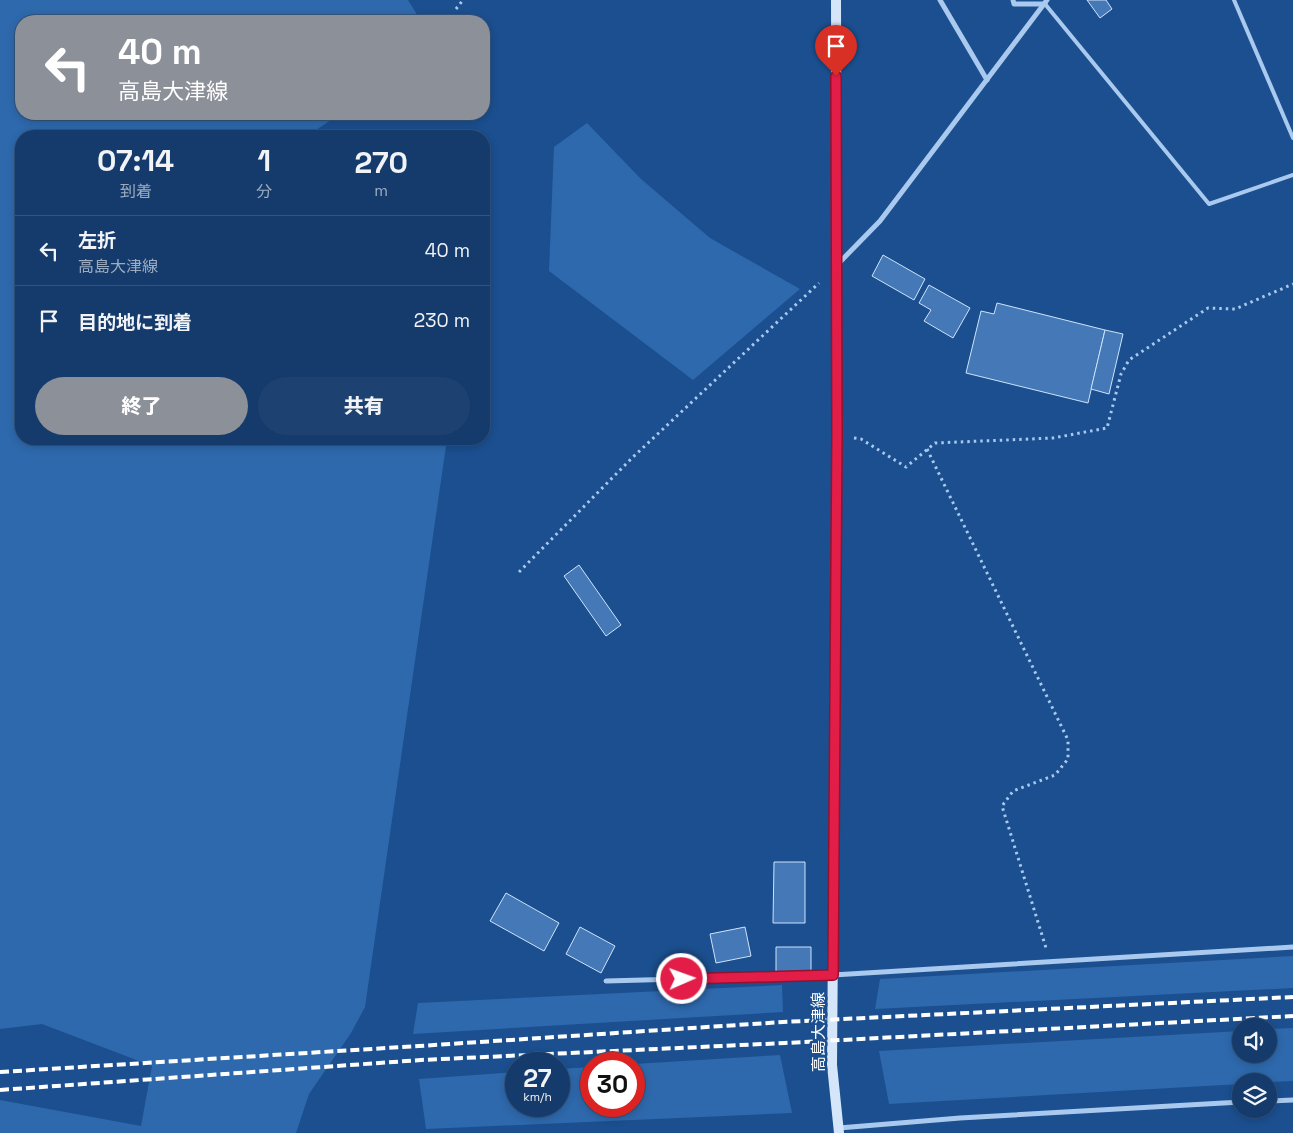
<!DOCTYPE html>
<html lang="ja">
<head>
<meta charset="utf-8">
<style>
  :root { --surface:#143b6b; --page:#1d4271; --text:#f1f3f6; --muted:#9dadc1; --line:#33557e; --accent:#8c9099 }
  body { margin:0; font-family:"Space Grotesk","Noto Sans JP",sans-serif; background:var(--page); color:var(--text); height:100vh; display:flex; flex-direction:column; font-size:19px; white-space:nowrap }
  * { box-sizing:border-box; margin:0 }
  p { font-size:16px; color:var(--muted) }
  .icon { flex:none; width:28px; height:28px; fill:none; stroke:currentColor; stroke-width:2; stroke-linecap:round; stroke-linejoin:round }
  .map { position:relative; flex:1; overflow:hidden }
  .panel { position:absolute; left:15px; top:130px; width:475px; height:315px; display:flex; flex-direction:column; background:var(--surface); border-radius:20px; box-shadow:0 2px 8px #0003,0 0 0 1px var(--line) }
  .panel>* { flex:none }
  .top-card { position:absolute; left:15px; top:15px; width:475px; height:105px; border-radius:20px; box-shadow:0 2px 8px #0003,0 0 0 1px var(--line); background:#8c9099; color:#fff; overflow:hidden }
  .controls { position:absolute; left:1232px; top:1018px; display:grid; gap:10px }
  .controls a { display:grid; place-items:center; width:45px; height:45px; border-radius:50%; background:var(--surface); box-shadow:0 2px 8px #0003,0 0 0 1px var(--line); font-size:25px }
  .speed { position:absolute; left:505px; top:1052px; display:flex; gap:10px; font-size:25px; font-weight:700; text-align:center }
  .speed>* { display:grid; place-content:center; width:65px; height:65px; border-radius:50%; background:var(--surface); box-shadow:0 2px 8px #0003,0 0 0 1px var(--line); line-height:1 }
  .speed small { font-size:12px; font-weight:400 }
  .speed .limit { border:8px solid #d22; background:#fff; color:#111 }
  .pin { position:absolute; display:grid; place-items:center; width:42px; height:42px; color:#fff; margin:-51px -21px; border-radius:50% 50% 50% 0; rotate:-45deg; box-shadow:0 0 5px #0007 }
  .pin .icon { rotate:45deg }
  .me { position:absolute; width:55px; margin:-28px; rotate:88deg; stroke-linejoin:round; filter:drop-shadow(0 0 4px #0008) }
  .turn { display:flex; align-items:center; gap:18px; height:105px; padding:0 20px; font-size:22px }
  .turn .icon { width:65px; height:65px; stroke-width:2.5 }
  .turn b { display:block; font-size:35px; line-height:42px }
  .eta { display:flex; justify-content:space-evenly; align-items:center; height:85px; text-align:center }
  .eta b { font-size:30px; font-weight:800; line-height:35px }
  .action { display:flex; gap:10px; margin-top:auto; padding:10px 20px }
  .action a { flex:1; height:58px; border-radius:30px; background:var(--accent); color:#fff; font-size:20px; font-weight:800; line-height:58px; text-align:center }
  .action a+a { background:var(--page); color:var(--text) }
  ul { padding:0; list-style:none }
  li { display:flex; align-items:center; gap:15px; height:70px; padding:0 20px; border-top:1px solid var(--line) }
  li div { flex:1 }
  li b { display:block; font-size:19px }
  li em { font-style:normal }
  .map>svg:first-child { display:block }
</style>
</head>
<body>
<div class="map">
<svg width="1293" height="1133" viewBox="0 0 1293 1133">
  <rect width="100%" height="100%" fill="#1b4f8f"/>
  <g fill="#2e69ad">
    <path d="M0 0H408L421 21H21V114H340L307 136H21V439H447L365 1007 351 1033 309 1094 296 1133H0V1100L141 1126 152 1066 42 1024 0 1029Z"/>
    <path d="M587 123 641 179 710 238 800 289 693 380 549 271 554 147Z"/>
    <path d="M1293 956V988L875 1009 880 979Z"/>
    <path d="M782 985 783 1012 413 1034 418 1003Z"/>
    <path d="M1293 1028V1081L1269 1082 1241 1081V1084L889 1104 879 1051 1241 1031V1054H1269V1029Z"/>
    <path d="M780 1055 792 1113 426 1129 419 1079 516 1072V1106H559V1069L591 1067V1106H634V1064Z"/>
  </g>
  <g fill="#4478b7" stroke="#cfe3fa">
    <path d="M1087 0H1106L1112 9 1100 18Z"/>
    <path d="M883 255 925 279 914 300 872 276Z"/>
    <path d="M929 285 970 308 953 338 924 321 931 310 919 303Z"/>
    <path d="M997 303 1105 330 1088 403 966 373 981 311 994 314Z"/>
    <path d="M1105 330 1123 334 1109 394 1091 389Z"/>
    <path d="M579 565 621 625 606 636 564 576Z"/>
    <path d="M774 862H805V923H773Z"/>
    <path d="M506 893 559 923 544 951 490 921Z"/>
    <path d="M580 927 615 946 601 973 566 954Z"/>
    <path d="M745 927 751 956 716 963 710 934Z"/>
    <path d="M776 947H811V971L776 972Z"/>
  </g>
  <g fill="none" stroke-linecap="round" stroke-linejoin="round">
    <g stroke="#a9c9ee" stroke-width="3" stroke-dasharray="2.5 4" stroke-linecap="butt">
      <path d="M456 9 463 0"/>
      <path d="M854 438 861 439 906 467 935 443 1053 438 1107 428 1121 374 1129 360 1208 308 1235 309 1293 284"/>
      <path d="M927 449 1068 740V759L1055 775 1013 791 1002 806 1046 948"/>
      <path d="M519 572 632 458 819 283"/>
    </g>
    <g stroke="#a9c9ee" stroke-width="4">
      <path d="M1234 0 1293 138"/>
      <path d="M1045 4 1209 204 1293 175"/>
    </g>
    <g stroke="#a9c9ee" stroke-width="5">
      <path d="M940 0 987 80"/>
      <path d="M1013 0 1014 4H1045"/>
      <path d="M838 264 880 221 1047 0"/>
      <path d="M606 981 833 975 1293 947"/>
      <path d="M1269 1101 1293 1100"/>
      <path d="M839 1128 960 1118 1241 1102"/>
    </g>
    <path stroke="#d6e6fa" stroke-width="10" d="M836 0 837 435 832 1065 839 1133"/>
    <g stroke="#fff" stroke-width="4" stroke-dasharray="9 4" stroke-linecap="butt">
      <path d="M0 1072 419 1046 783 1022 1293 997"/>
      <path d="M0 1090 421 1060 785 1043 1293 1016"/>
    </g>
  </g>
  <g fill="none" stroke-linecap="round" stroke-linejoin="round">
    <defs>
      <path id="route" d="M682 979 833 975 837 435 836 76"/>
    </defs>
    <use href="#route" stroke="#92132f" stroke-width="12"/>
    <use href="#route" stroke="#e11d48" stroke-width="9"/>
  </g>
  <g text-anchor="middle" dominant-baseline="central" stroke-width="5" stroke-linejoin="round" paint-order="stroke">
    <g font-size="16" fill="#fff" stroke="#1b4f8f">
      <text transform="translate(818 1032) rotate(-90)">高島大津線</text>
    </g>
  </g>
</svg>
<div class="controls">
<a><svg class="icon" aria-label="sound" viewBox="0 0 24 24"><path d="M4 9h4l5-4v14l-5-4H4zM17 9q2 3 0 6"/></svg></a>
<a><svg class="icon" aria-label="layers" viewBox="0 0 24 24"><path d="M12 4l9 5-9 5-9-5zM3 14l9 5 9-5"/></svg></a>
</div>
<div class="speed"><div>27<small>km/h</small></div><div class="limit">30</div></div>
<div class="pin" style="left:836px;top:76px;background:#d93025"><svg class="icon" aria-label="arrive" viewBox="0 0 24 24"><path d="M6 21V4h12l-3 4 3 4H6"/></svg></div>
<svg class="me" style="left:682px;top:979px" viewBox="-20 -20 40 40"><circle r="17" fill="#e11d48" stroke="#fff" stroke-width="3"/><path d="M0-11L8 9 0 5-8 9z" fill="#fff"/></svg>
<div class="top-card">
<div class="turn"><svg class="icon" aria-label="left" viewBox="0 0 24 24"><path d="M17 20v-9H6M10 6l-5 5 5 5"/></svg><div><b>40 m</b>高島大津線</div></div>
</div>
<section class="panel">
<div class="eta">
<div><b>07:14</b><p>到着</p></div>
<div><b>1</b><p>分</p></div>
<div><b>270</b><p>m</p></div>
</div>
<ul>
<li><svg class="icon" aria-label="left" viewBox="0 0 24 24"><path d="M17 20v-9H6M10 6l-5 5 5 5"/></svg><div><b>左折</b><p>高島大津線</p></div><em>40 m</em></li>
<li><svg class="icon" aria-label="arrive" viewBox="0 0 24 24"><path d="M6 21V4h12l-3 4 3 4H6"/></svg><div><b>目的地に到着</b></div><em>230 m</em></li>
</ul>
<div class="action"><a>終了</a><a>共有</a></div>
</section>
</div>
</body>
</html>
